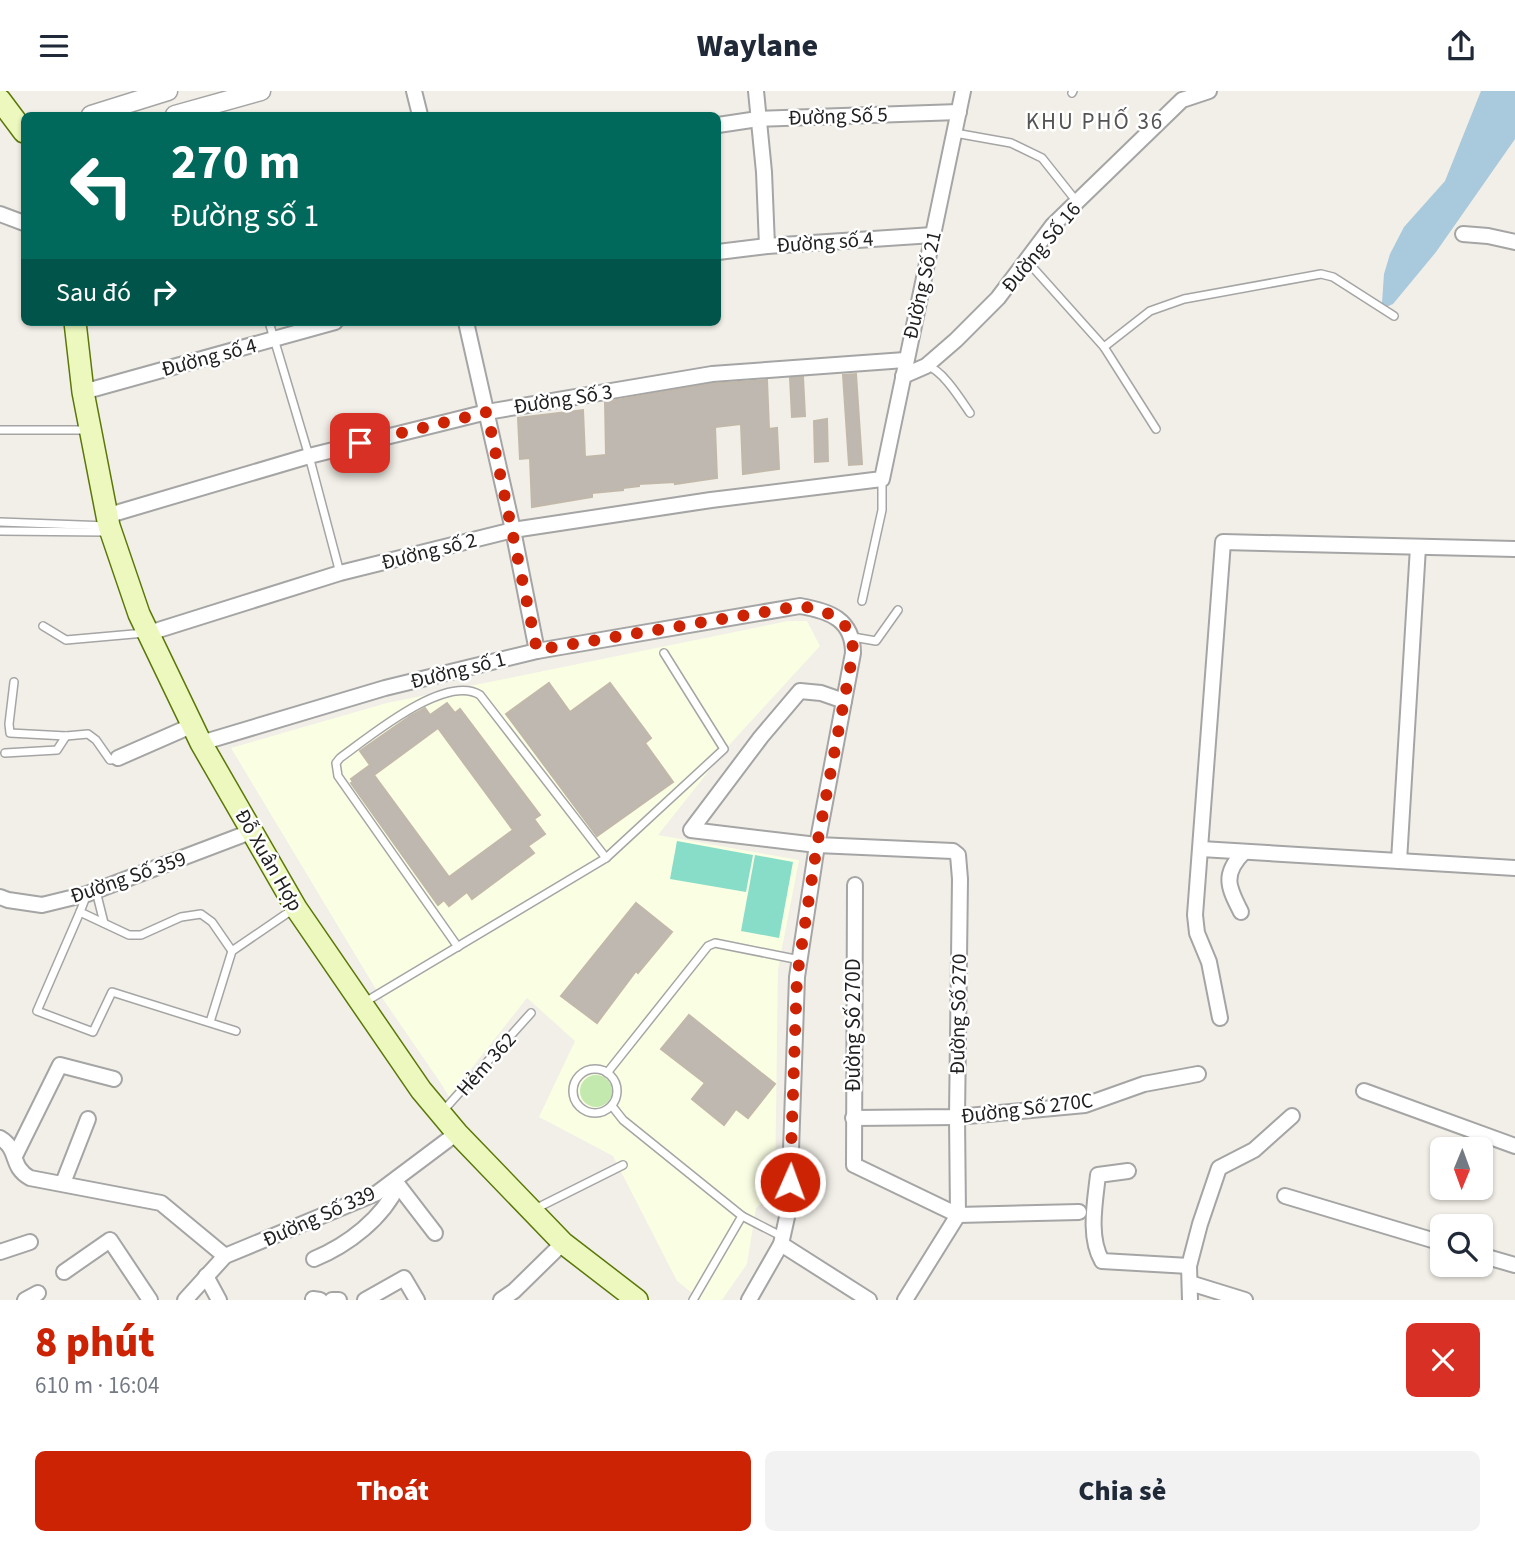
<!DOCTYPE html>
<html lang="vi">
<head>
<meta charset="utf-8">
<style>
  :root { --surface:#fff; --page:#f2f2f3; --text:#1f2937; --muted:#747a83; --accent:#cc2305 }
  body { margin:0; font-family:"Source Sans 3",sans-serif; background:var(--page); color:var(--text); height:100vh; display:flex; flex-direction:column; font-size:26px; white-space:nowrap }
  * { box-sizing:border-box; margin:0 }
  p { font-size:23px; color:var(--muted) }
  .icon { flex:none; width:38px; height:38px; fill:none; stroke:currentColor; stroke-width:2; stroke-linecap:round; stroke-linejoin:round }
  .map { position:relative; height:1209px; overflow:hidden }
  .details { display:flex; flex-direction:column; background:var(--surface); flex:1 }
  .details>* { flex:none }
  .hud { position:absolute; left:21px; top:21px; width:700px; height:214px; border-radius:10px; box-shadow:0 2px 5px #0004; background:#00695c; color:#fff; overflow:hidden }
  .needle { width:46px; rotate:181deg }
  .tools { position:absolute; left:1430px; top:1046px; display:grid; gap:14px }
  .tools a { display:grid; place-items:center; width:63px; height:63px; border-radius:10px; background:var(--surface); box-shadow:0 2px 5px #0004; font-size:35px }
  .pin { position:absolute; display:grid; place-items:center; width:60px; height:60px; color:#fff; margin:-30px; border-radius:14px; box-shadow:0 4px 10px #0006 }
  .me { position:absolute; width:77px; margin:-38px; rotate:2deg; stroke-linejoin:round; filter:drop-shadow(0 0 5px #0008) }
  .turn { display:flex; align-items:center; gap:24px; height:147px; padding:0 35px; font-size:32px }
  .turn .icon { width:91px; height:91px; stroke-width:2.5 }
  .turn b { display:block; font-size:49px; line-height:60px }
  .then { display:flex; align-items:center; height:66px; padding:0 35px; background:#0003; gap:14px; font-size:26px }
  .round { display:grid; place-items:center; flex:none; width:74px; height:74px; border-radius:10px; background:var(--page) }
  .overview { display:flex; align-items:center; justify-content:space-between; height:119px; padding:0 35px }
  h1 { font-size:42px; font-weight:800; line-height:52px; color:var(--accent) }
  .action { display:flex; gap:14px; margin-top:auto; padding:14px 35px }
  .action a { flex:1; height:80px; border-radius:10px; background:var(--accent); color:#fff; font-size:28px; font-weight:800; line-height:80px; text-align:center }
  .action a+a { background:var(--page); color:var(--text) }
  header { display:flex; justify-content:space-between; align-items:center; height:91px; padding:0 35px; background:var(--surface); font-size:32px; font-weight:800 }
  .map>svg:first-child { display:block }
</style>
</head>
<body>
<header><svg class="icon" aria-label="menu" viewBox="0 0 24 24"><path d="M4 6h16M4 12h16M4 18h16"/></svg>Waylane<svg class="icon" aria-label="share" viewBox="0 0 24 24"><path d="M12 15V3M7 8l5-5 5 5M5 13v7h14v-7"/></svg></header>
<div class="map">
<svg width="1515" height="1209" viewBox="0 0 1515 1209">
  <rect width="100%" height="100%" fill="#f1efe7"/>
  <path fill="#fafee3" d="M788 530H807L820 555 731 652 658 744 799 769 778 878 775 1101 756 1117 747 1173 722 1209H701L677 1190 613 1065 539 1026 575 950 527 907 449 1006 442 994 374 895 231 657 387 612Z"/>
  <circle fill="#c3e9af" cx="596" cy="1000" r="16"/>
  <g fill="#88ddc9">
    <path d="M677 750 753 764 746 801 670 788Z"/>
    <path d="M755 764 793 771 779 847 741 840Z"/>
  </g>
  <path fill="#a9c9dd" d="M1481 0H1515V48L1436 161 1393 213 1384 217 1382 212 1384 183 1390 163 1404 136 1445 90Z"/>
  <g fill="#beb8b1" stroke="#c2b8aa" stroke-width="2" fill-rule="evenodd">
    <path d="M856 283 862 373 849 374 843 284Z"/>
    <path d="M803 286 805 325 792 326 790 287Z"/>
    <path d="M767 289 769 338 777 337 779 378 743 383 741 333 715 336 717 387 675 393V391L639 393V395L623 397V399L592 402V406L532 416 530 367 520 368 518 327 583 319 585 366 606 364 605 311 708 293Z"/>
    <path d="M827 328 828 370 815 371 814 330Z"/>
    <path d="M549 592 570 621 610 592 651 647 645 652 673 691 597 745 506 623Z"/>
    <path d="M447 612 455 622 460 618 540 724 534 728 545 743 528 755 534 762 472 808 467 801 449 815 444 809 438 814 351 692 353 691 351 688 370 674 360 660 410 625 425 617 430 624ZM438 637 513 739 449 786 374 684Z"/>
    <path d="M636 812 672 841 638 882 636 880 597 932 561 905Z"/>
    <path d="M689 924 775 993 748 1027 736 1018 724 1034 692 1008 705 992 661 958Z"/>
  </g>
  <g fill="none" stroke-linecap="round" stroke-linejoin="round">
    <defs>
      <g id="service">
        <path d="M1072 2 1073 0"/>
        <path d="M955 42 1011 52 1042 67 1077 111"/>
        <path d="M1027 170 1104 256 1156 338"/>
        <path d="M269 231 309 365 340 482"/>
        <path d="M1104 256 1150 220 1184 208 1321 183 1333 186 1394 225"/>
        <path d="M927 275C942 278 961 309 970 322"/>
        <path d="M0 339H86"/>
        <path d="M0 431 108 435"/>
        <path d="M0 440 106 441"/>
        <path d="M862 510 882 419V388"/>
        <path d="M43 535 66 549 145 542"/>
        <path d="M853 546 876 550 898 519"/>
        <path d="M14 591 9 633 10 642 66 645 88 643 96 649 110 669 118 668"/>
        <path d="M5 662 57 659 66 645"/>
        <path d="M96 800 104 832"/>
        <path d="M87 803 80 821 129 844H141L181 826 201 823 212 831 232 860"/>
        <path d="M80 821 37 920 93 941 112 901 236 940"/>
        <path d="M458 856 338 685 336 672 340 667C368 647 445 582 480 604L606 767"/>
        <path d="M365 911 606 767 724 658 664 562"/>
        <path d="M210 931 232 860 292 819"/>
        <circle cx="595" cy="1000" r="22"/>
        <path d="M607 982 708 855 715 852 800 869"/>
        <path d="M612 1015 623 1029 742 1125 693 1209"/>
        <path d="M443 1020 531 922"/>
        <path d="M535 1118 623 1074"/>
        <path d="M742 1125 783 1146"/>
      </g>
      <g id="minor">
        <path d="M414 0 420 24"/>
        <path d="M756 0 764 81 767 155"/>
        <path d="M718 34 758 28 959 21"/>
        <path d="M0 123 24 132"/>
        <path d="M1463 143 1488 145 1515 151"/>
        <path d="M718 161 767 155 933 144"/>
        <path d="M466 231 513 439 537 560"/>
        <path d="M903 285 926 275 956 249 998 207 1053 134 1182 9 1209 0"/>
        <path d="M83 301 335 231"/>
        <path d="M106 425 309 365 487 321 712 283 905 269"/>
        <path d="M149 542 340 482 513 439 711 409 882 388 963 0"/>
        <path d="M844 610 821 602 800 600 761 646 691 739 817 754 953 760 958 764 960 788 957 1026 958 1124 905 1209"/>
        <path d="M201 652 385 597 537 560 800 515C829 520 853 528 853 562L817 754 797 886 789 1117 781 1153 749 1209"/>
        <path d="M118 667 191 635"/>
        <path d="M1201 758 1515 777"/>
        <path d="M1399 770 1418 456"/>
        <path d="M855 794 854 1074 958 1124 1079 1121"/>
        <path d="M0 806 8 809 42 814 87 803 253 740"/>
        <path d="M1241 821C1228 796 1222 783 1244 761"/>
        <path d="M1220 927 1209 871 1197 842 1195 824 1223 451 1515 458"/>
        <path d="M1364 1000 1515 1055"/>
        <path d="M853 1027 957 1026 1085 1014 1144 993 1198 983"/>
        <path d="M0 1047C20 1059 9 1075 30 1087L161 1112 225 1165"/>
        <path d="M15 1065 60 974 114 988"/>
        <path d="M1128 1080 1098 1084C1095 1111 1088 1146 1102 1170L1189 1175"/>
        <path d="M395 1090 435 1142"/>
        <path d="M63 1092 88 1028"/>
        <path d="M1285 1105 1442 1152"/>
        <path d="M781 1153 869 1209"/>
        <path d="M0 1161 30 1151"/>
        <path d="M1480 1164 1515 1174"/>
        <path d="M314 1168C348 1154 383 1127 398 1094"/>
        <path d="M64 1181 110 1149 150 1209"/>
        <path d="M206 1185 219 1209"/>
        <path d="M1190 1192 1245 1209"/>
        <path d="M313 1208 320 1209"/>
        <path d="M25 1209 38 1202"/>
        <path d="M185 1209 225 1165 377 1102 457 1042"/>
        <path d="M332 1209H339"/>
        <path d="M365 1209 404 1187 417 1209"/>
        <path d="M501 1209 514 1200 563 1152"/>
        <path d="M1190 1209 1189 1175 1200 1133 1219 1077 1254 1059 1292 1025"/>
      </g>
      <g id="tertiary">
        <path d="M91 24 168 0"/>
        <path d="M175 24 261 0"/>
      </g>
      <g id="secondary">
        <path d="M0 9 24 41"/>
        <path d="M75 231 83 301 109 435 139 523 201 652 296 817 421 999 457 1042 563 1152 637 1209"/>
      </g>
    </defs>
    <use href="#service" stroke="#a5a5a5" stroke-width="10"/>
    <use href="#minor" stroke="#a5a5a5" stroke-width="18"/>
    <use href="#tertiary" stroke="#a5a5a5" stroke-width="21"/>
    <use href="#secondary" stroke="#5a7708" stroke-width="24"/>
    <use href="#service" stroke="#fff" stroke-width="7"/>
    <use href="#minor" stroke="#fff" stroke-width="14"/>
    <use href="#tertiary" stroke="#fff" stroke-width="18"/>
    <use href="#secondary" stroke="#ecf8be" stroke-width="21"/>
  </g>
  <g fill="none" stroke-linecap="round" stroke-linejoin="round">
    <path stroke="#cc2305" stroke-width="12" stroke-dasharray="0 21.6" d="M360 352 487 321 537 559 800 515C829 520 853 528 853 562L817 754 797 886 790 1091"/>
  </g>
  <g text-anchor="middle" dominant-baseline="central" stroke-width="5" stroke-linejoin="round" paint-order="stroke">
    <g font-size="21" fill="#212121" stroke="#fff">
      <text transform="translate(838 25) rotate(-2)">Đường Số 5</text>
      <text transform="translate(825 151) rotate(-4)">Đường số 4</text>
      <text transform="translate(1041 156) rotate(-50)">Đường Số 16</text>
      <text transform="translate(922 194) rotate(-77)">Đường Số 21</text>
      <text transform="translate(209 266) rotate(-15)">Đường số 4</text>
      <text transform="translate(563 308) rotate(-9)">Đường Số 3</text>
      <text transform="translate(429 460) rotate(-14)">Đường số 2</text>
      <text transform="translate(458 579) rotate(-14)">Đường số 1</text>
      <text transform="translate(269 769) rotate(60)">Đỗ Xuân Hợp</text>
      <text transform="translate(128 786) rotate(-19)">Đường Số 359</text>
      <text transform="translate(958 923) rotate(-89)">Đường Số 270</text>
      <text transform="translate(853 934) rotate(-90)">Đường Số 270D</text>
      <text transform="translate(486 973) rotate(-48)">Hẻm 362</text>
      <text transform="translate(1027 1017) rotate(-7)">Đường Số 270C</text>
      <text transform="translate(319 1125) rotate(-24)">Đường Số 339</text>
    </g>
    <g font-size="23" letter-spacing="2" fill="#545454" stroke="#fff">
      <text x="1095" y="30">KHU PHỐ 36</text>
    </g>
  </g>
</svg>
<div class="tools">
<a><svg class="needle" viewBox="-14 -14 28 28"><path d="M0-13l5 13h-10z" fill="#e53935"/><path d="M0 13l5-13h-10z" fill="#747a83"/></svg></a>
<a><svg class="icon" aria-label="search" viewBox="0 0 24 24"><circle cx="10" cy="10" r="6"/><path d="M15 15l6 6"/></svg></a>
</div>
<div class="pin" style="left:360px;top:352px;background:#d93025"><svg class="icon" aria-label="arrive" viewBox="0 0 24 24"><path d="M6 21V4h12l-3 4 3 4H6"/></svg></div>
<svg class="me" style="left:790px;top:1091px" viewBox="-20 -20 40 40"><circle r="17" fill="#cc2305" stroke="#fff" stroke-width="3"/><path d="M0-11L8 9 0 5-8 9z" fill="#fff"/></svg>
<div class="hud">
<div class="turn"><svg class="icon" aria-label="left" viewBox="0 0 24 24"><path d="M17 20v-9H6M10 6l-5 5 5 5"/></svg><div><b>270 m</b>Đường số 1</div></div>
<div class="then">Sau đó<svg class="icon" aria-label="right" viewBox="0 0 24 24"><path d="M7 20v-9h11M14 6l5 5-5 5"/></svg></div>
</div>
</div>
<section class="details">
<div class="overview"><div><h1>8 phút</h1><p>610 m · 16:04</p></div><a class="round" style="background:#d93025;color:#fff"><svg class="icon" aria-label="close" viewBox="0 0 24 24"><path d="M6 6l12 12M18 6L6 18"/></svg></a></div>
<div class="action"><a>Thoát</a><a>Chia sẻ</a></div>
</section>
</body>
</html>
